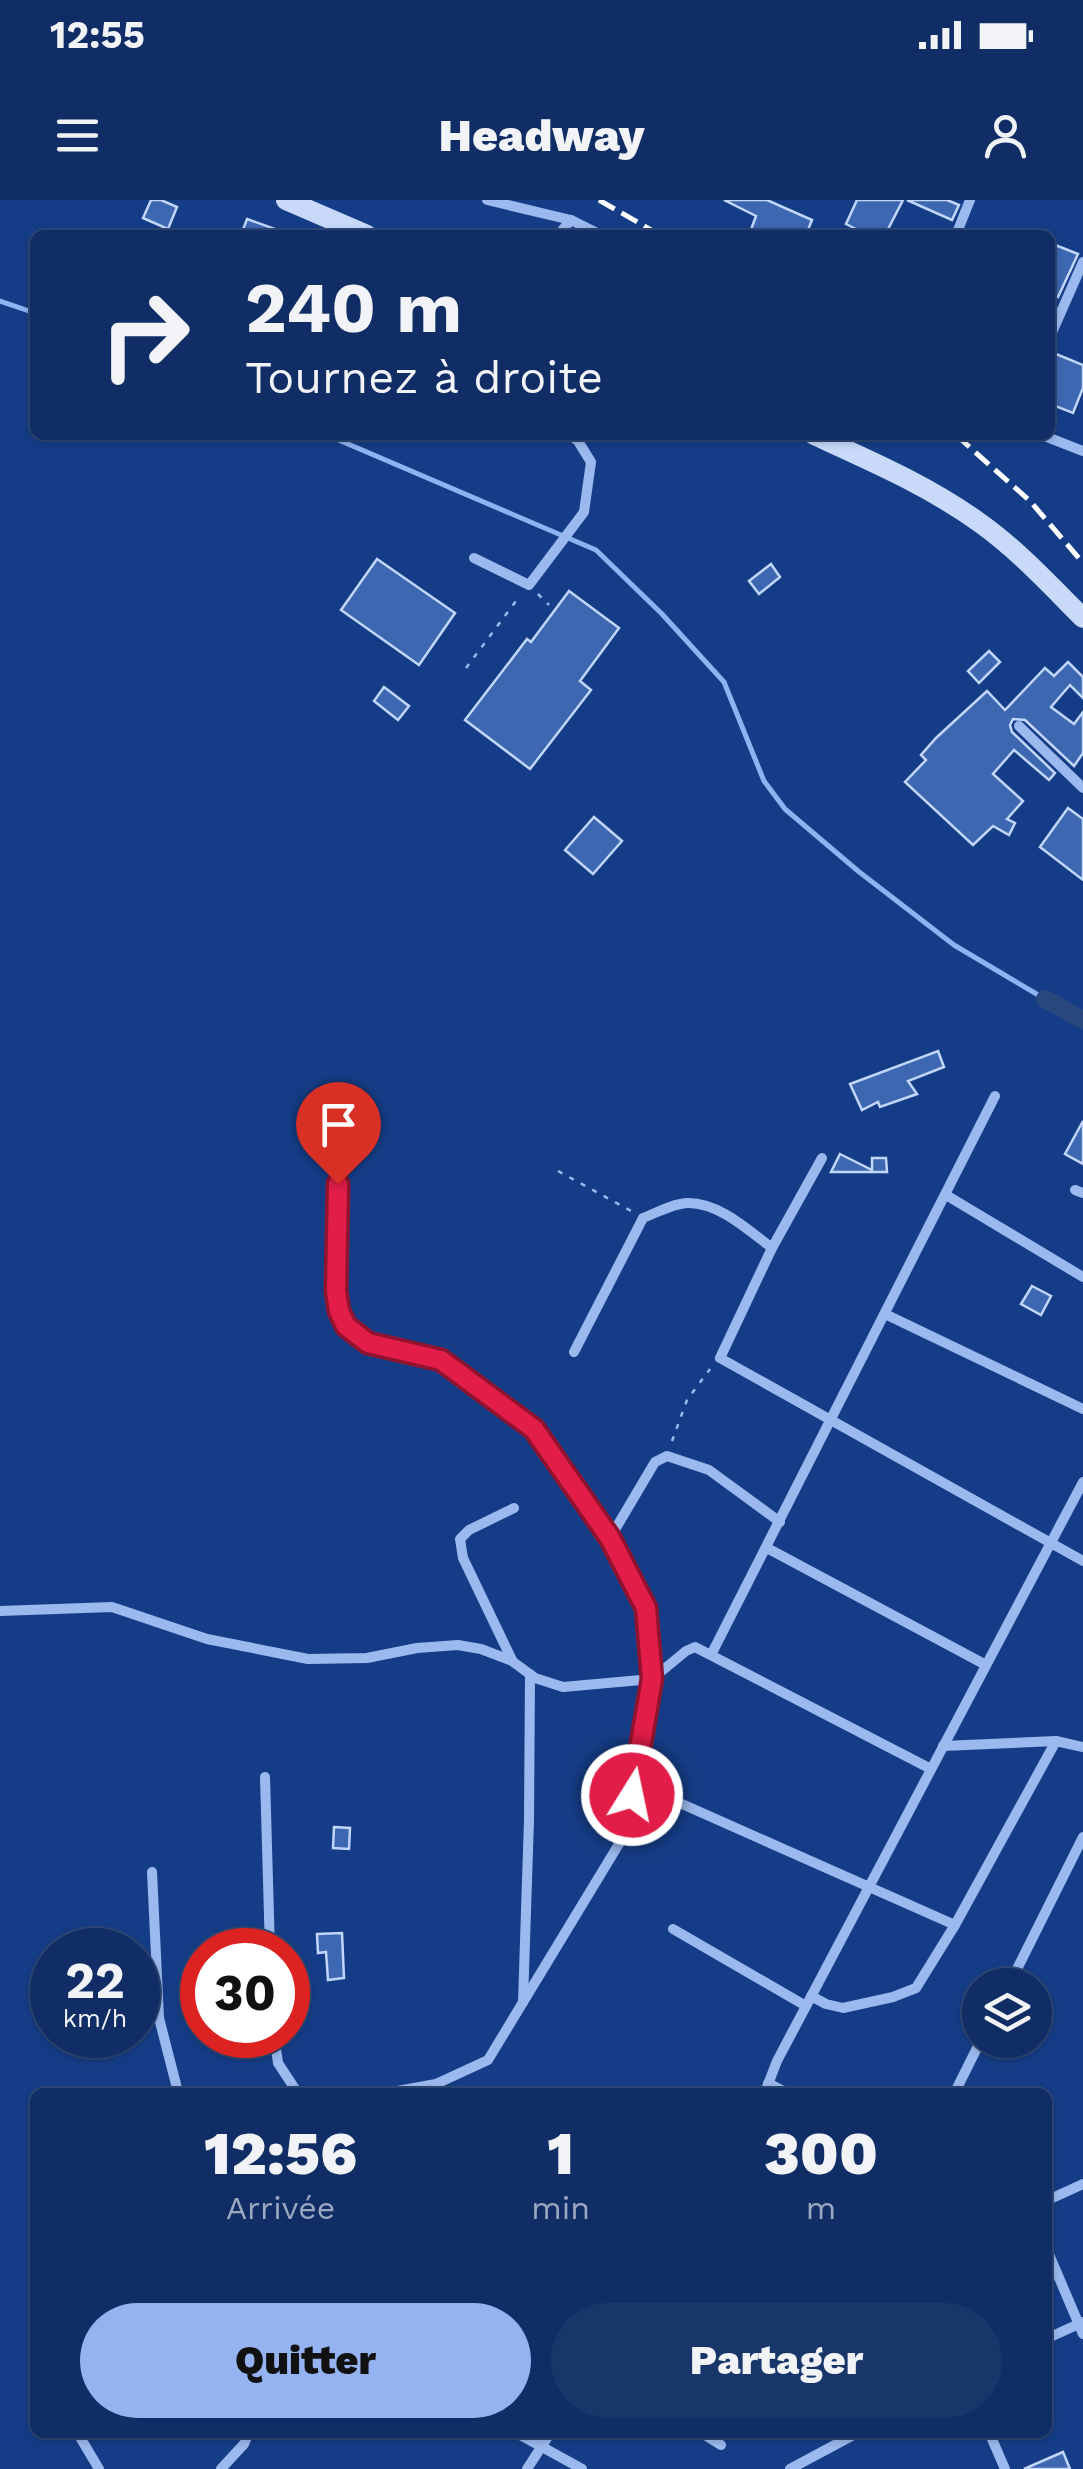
<!DOCTYPE html>
<html lang="fr">
<head>
<meta charset="utf-8">
<style>
  :root { --surface:#102e65; --page:#19366b; --text:#f1f3f6; --muted:#9ca8bf; --line:#304a79; --accent:#95b2f1 }
  body { margin:0; font-family:"Work Sans",sans-serif; background:var(--page); color:var(--text); height:100vh; display:flex; flex-direction:column; font-size:38px; white-space:nowrap }
  * { box-sizing:border-box; margin:0 }
  p { font-size:32px; color:var(--muted) }
  .icon { flex:none; width:55px; height:55px; fill:none; stroke:currentColor; stroke-width:2; stroke-linecap:round; stroke-linejoin:round }
  .map { position:relative; flex:1; overflow:hidden }
  .details { position:absolute; left:30px; top:1888px; width:1022px; height:350px; display:flex; flex-direction:column; background:var(--surface); border-radius:15px; box-shadow:0 2px 8px #0004,0 0 0 2px var(--line) }
  .details>* { flex:none }
  .hud { position:absolute; left:30px; top:30px; width:1025px; height:210px; border-radius:15px; box-shadow:0 2px 8px #0004,0 0 0 2px var(--line); background:#102e65; color:var(--text); overflow:hidden }
  .tools { position:absolute; left:962px; top:1768px; display:grid; gap:20px }
  .tools a { display:grid; place-items:center; width:90px; height:90px; border-radius:50%; background:var(--surface); box-shadow:0 2px 8px #0004,0 0 0 2px var(--line); font-size:50px }
  .speed { position:absolute; left:30px; top:1728px; display:flex; gap:20px; font-size:50px; font-weight:700; text-align:center }
  .speed>* { display:grid; place-content:center; width:130px; height:130px; border-radius:50%; background:var(--surface); box-shadow:0 2px 8px #0004,0 0 0 2px var(--line); line-height:1 }
  .speed small { font-size:25px; font-weight:400 }
  .speed .limit { border:15px solid #d22; background:#fff; color:#111 }
  .pin { position:absolute; display:grid; place-items:center; width:85px; height:85px; color:#fff; margin:-102px -42px; border-radius:50% 50% 50% 0; rotate:-45deg; box-shadow:0 0 10px #0007 }
  .pin .icon { rotate:45deg }
  .me { position:absolute; width:110px; margin:-55px; rotate:10deg; stroke-linejoin:round; filter:drop-shadow(0 0 8px #0008) }
  .turn { display:flex; align-items:center; gap:35px; height:210px; padding:0 50px; font-size:45px }
  .turn .icon { width:130px; height:130px; stroke-width:2.5 }
  .turn b { display:block; font-size:70px; line-height:85px }
  .eta { display:flex; justify-content:space-evenly; align-items:center; height:170px; text-align:center }
  .eta b { font-size:60px; font-weight:800; line-height:70px }
  .primary-button { display:flex; gap:20px; margin-top:auto; padding:20px 50px }
  .primary-button a { flex:1; height:115px; border-radius:60px; background:var(--accent); color:#111; font-size:40px; font-weight:800; line-height:115px; text-align:center }
  .primary-button a+a { background:var(--page); color:var(--text) }
  .status { display:flex; justify-content:space-between; align-items:center; height:70px; padding:0 50px; background:var(--surface); direction:ltr }
  .status svg { height:28px; fill:currentColor }
  header { display:flex; justify-content:space-between; align-items:center; height:130px; padding:0 50px; background:var(--surface); font-size:45px; font-weight:800 }
  .map>svg:first-child { display:block }
</style>
</head>
<body>
<div class="status"><b>12:55</b><svg viewBox="0 0 49 12"><path d="M0 12V9h3v3zM5 12V6h3v6zM10 12V3h3v9zM15 12V0h3v12zM26 1h20v11H26zM47 4h2v5h-2z"/></svg></div>
<header><svg class="icon" aria-label="menu" viewBox="0 0 24 24"><path d="M4 6h16M4 12h16M4 18h16"/></svg>Headway<svg class="icon" aria-label="person" viewBox="0 0 24 24"><circle cx="12" cy="8" r="4"/><path d="M4 21q1-7 8-7t8 7"/></svg></header>
<div class="map">
<svg width="1083" height="2269" viewBox="0 0 1083 2269">
  <rect width="100%" height="100%" fill="#153d87"/>
  <g fill="none" stroke-linecap="round" stroke-linejoin="round">
    <g stroke="#8db3f1" stroke-width="5">
      <path d="M0 101 35 113"/>
      <path d="M327 235 596 350 662 414 724 482 764 581 785 609 858 671 954 745 1045 799"/>
    </g>
    <path stroke="#29477d" stroke-width="18" d="M1045 799 1083 820"/>
  </g>
  <g fill="#3d67b1" stroke="#c1d6fa" stroke-width="2.5">
    <path d="M151 0H161L177 7 168 29 143 18Z"/>
    <path d="M724 0H767L812 20 806 35H785L773 30 770 35H749L756 16Z"/>
    <path d="M857 0H903L885 35H868L846 24Z"/>
    <path d="M907 0H947L959 5 952 20Z"/>
    <path d="M247 19 286 33 285 35H241Z"/>
    <path d="M1050 43 1078 54 1058 97 1050 93Z"/>
    <path d="M1056 154 1083 165V188L1073 213 1050 204V167Z"/>
    <path d="M377 359 455 413 419 465 341 410Z"/>
    <path d="M771 364 780 377 759 394 749 381Z"/>
    <path d="M569 391 619 428 580 481 591 490 530 569 465 520 527 439 531 442Z"/>
    <path d="M989 451 1000 462 979 483 968 471Z"/>
    <path d="M1068 462 1083 477V498L1070 485 1051 507 1074 524 1083 512V553L1074 566 1025 520 1013 519 1010 525 1012 532 1055 573 1049 580 1014 550 993 574 1023 601 1007 619 1015 623 1009 635 993 626 973 645 905 582 926 560 921 555 936 538 987 491 1005 510 1045 468 1054 476Z"/>
    <path d="M384 487 409 506 398 520 374 501Z"/>
    <path d="M1068 608 1083 619V680L1040 647Z"/>
    <path d="M594 617 622 641 593 674 565 650Z"/>
    <path d="M938 851 944 867 908 881 917 894 880 907 878 902 862 910 850 884Z"/>
    <path d="M1083 921V964L1065 954Z"/>
    <path d="M840 954 872 970V958H886L887 972H831Z"/>
    <path d="M1032 1086 1051 1096 1041 1115 1021 1104Z"/>
    <path d="M334 1627 350 1628 349 1649 333 1648Z"/>
    <path d="M342 1733 344 1778 328 1780 326 1752 318 1753 317 1734Z"/>
    <path d="M1063 2252 1070 2269H1024Z"/>
  </g>
  <g fill="none" stroke-linecap="round" stroke-linejoin="round">
    <g stroke="#9bb9ee" stroke-width="2.5" stroke-dasharray="5 8" stroke-linecap="butt">
      <path d="M538 394 549 405"/>
      <path d="M466 468 519 397"/>
      <path d="M558 971 633 1012"/>
      <path d="M672 1241 687 1200 710 1169"/>
    </g>
    <g stroke="#9bb9ee" stroke-width="10">
      <path d="M487 0 571 20 601 35"/>
      <path d="M558 35 571 20"/>
      <path d="M956 35 970 0"/>
      <path d="M1050 137 1083 62"/>
      <path d="M1042 235 1083 251"/>
      <path d="M474 358 529 385 584 312 591 262 578 241 570 235"/>
      <path d="M1019 526 1083 588"/>
      <path d="M333 909 338 985 336 1091 339 1111 346 1126 368 1143 441 1160 534 1229 610 1338 646 1408 652 1479 625 1634 488 1860 436 1884 392 1892"/>
      <path d="M822 958 772 1048 720 1158 1083 1361"/>
      <path d="M1075 990 1083 993"/>
      <path d="M946 995 1083 1077"/>
      <path d="M885 1114 1083 1209"/>
      <path d="M574 1152 643 1018C656 1013 674 1003 688 1003 720 1003 748 1030 772 1048"/>
      <path d="M610 1338 655 1262 667 1256 709 1270 780 1322"/>
      <path d="M767 1348 986 1465"/>
      <path d="M0 1411 112 1407 207 1439 308 1459 367 1458 417 1448 458 1445 481 1449 512 1461 535 1478 563 1487 652 1479 686 1451 695 1447 931 1569"/>
      <path d="M711 1455 995 896"/>
      <path d="M512 1460 463 1358 460 1339 469 1330 514 1308"/>
      <path d="M943 1546 1056 1541 1083 1547"/>
      <path d="M265 1577 270 1750"/>
      <path d="M682 1604 955 1725"/>
      <path d="M152 1672 159 1818 178 1892"/>
      <path d="M673 1729 806 1806"/>
      <path d="M1009 1785 1083 1637"/>
      <path d="M811 1796 826 1804 843 1808 893 1797 916 1788 955 1725 1056 1541"/>
      <path d="M523 1802 529 1620 530 1474"/>
      <path d="M274 1835 278 1863 297 1892"/>
      <path d="M768 1883 785 1892"/>
      <path d="M765 1892 777 1861 1083 1282"/>
      <path d="M955 1892 981 1840"/>
      <path d="M1048 2000 1083 1984"/>
      <path d="M1048 2052 1083 2134"/>
      <path d="M1048 2138 1083 2122"/>
      <path d="M77 2232 99 2269"/>
      <path d="M515 2232 582 2269"/>
      <path d="M700 2232 721 2245"/>
      <path d="M989 2232 1005 2269"/>
      <path d="M221 2269 244 2244 249 2232"/>
      <path d="M527 2269 551 2232"/>
      <path d="M790 2269 859 2232"/>
    </g>
    <g stroke="#c8d9fa" stroke-width="20">
      <path d="M286 0 367 35"/>
      <path d="M814 235C871 261 929 286 980 323 1018 350 1050 385 1083 418"/>
    </g>
    <g stroke="#fff" stroke-width="5" stroke-dasharray="18 8" stroke-linecap="butt">
      <path d="M599 0 660 35"/>
      <path d="M956 235 1030 301 1083 363"/>
    </g>
  </g>
  <g fill="none" stroke-linecap="round" stroke-linejoin="round">
    <defs>
      <path id="route" d="M338 984 336 1091 339 1111 346 1126 368 1143 441 1160 534 1229 610 1338 646 1408 652 1479 632 1595"/>
    </defs>
    <use href="#route" stroke="#92132f" stroke-width="25"/>
    <use href="#route" stroke="#e11d48" stroke-width="18"/>
  </g>
</svg>
<div class="tools">
<a><svg class="icon" aria-label="layers" viewBox="0 0 24 24"><path d="M12 4l9 5-9 5-9-5zM3 14l9 5 9-5"/></svg></a>
</div>
<div class="speed"><div>22<small>km/h</small></div><div class="limit">30</div></div>
<div class="pin" style="left:338px;top:984px;background:#d93025"><svg class="icon" aria-label="arrive" viewBox="0 0 24 24"><path d="M6 21V4h12l-3 4 3 4H6"/></svg></div>
<svg class="me" style="left:632px;top:1595px" viewBox="-20 -20 40 40"><circle r="17" fill="#e11d48" stroke="#fff" stroke-width="3"/><path d="M0-11L8 9 0 5-8 9z" fill="#fff"/></svg>
<div class="hud">
<div class="turn"><svg class="icon" aria-label="right" viewBox="0 0 24 24"><path d="M7 20v-9h11M14 6l5 5-5 5"/></svg><div><b>240 m</b>Tournez à droite</div></div>
</div>
<section class="details">
<div class="eta">
<div><b>12:56</b><p>Arrivée</p></div>
<div><b>1</b><p>min</p></div>
<div><b>300</b><p>m</p></div>
</div>
<div class="primary-button"><a>Quitter</a><a>Partager</a></div>
</section>
</div>
</body>
</html>
